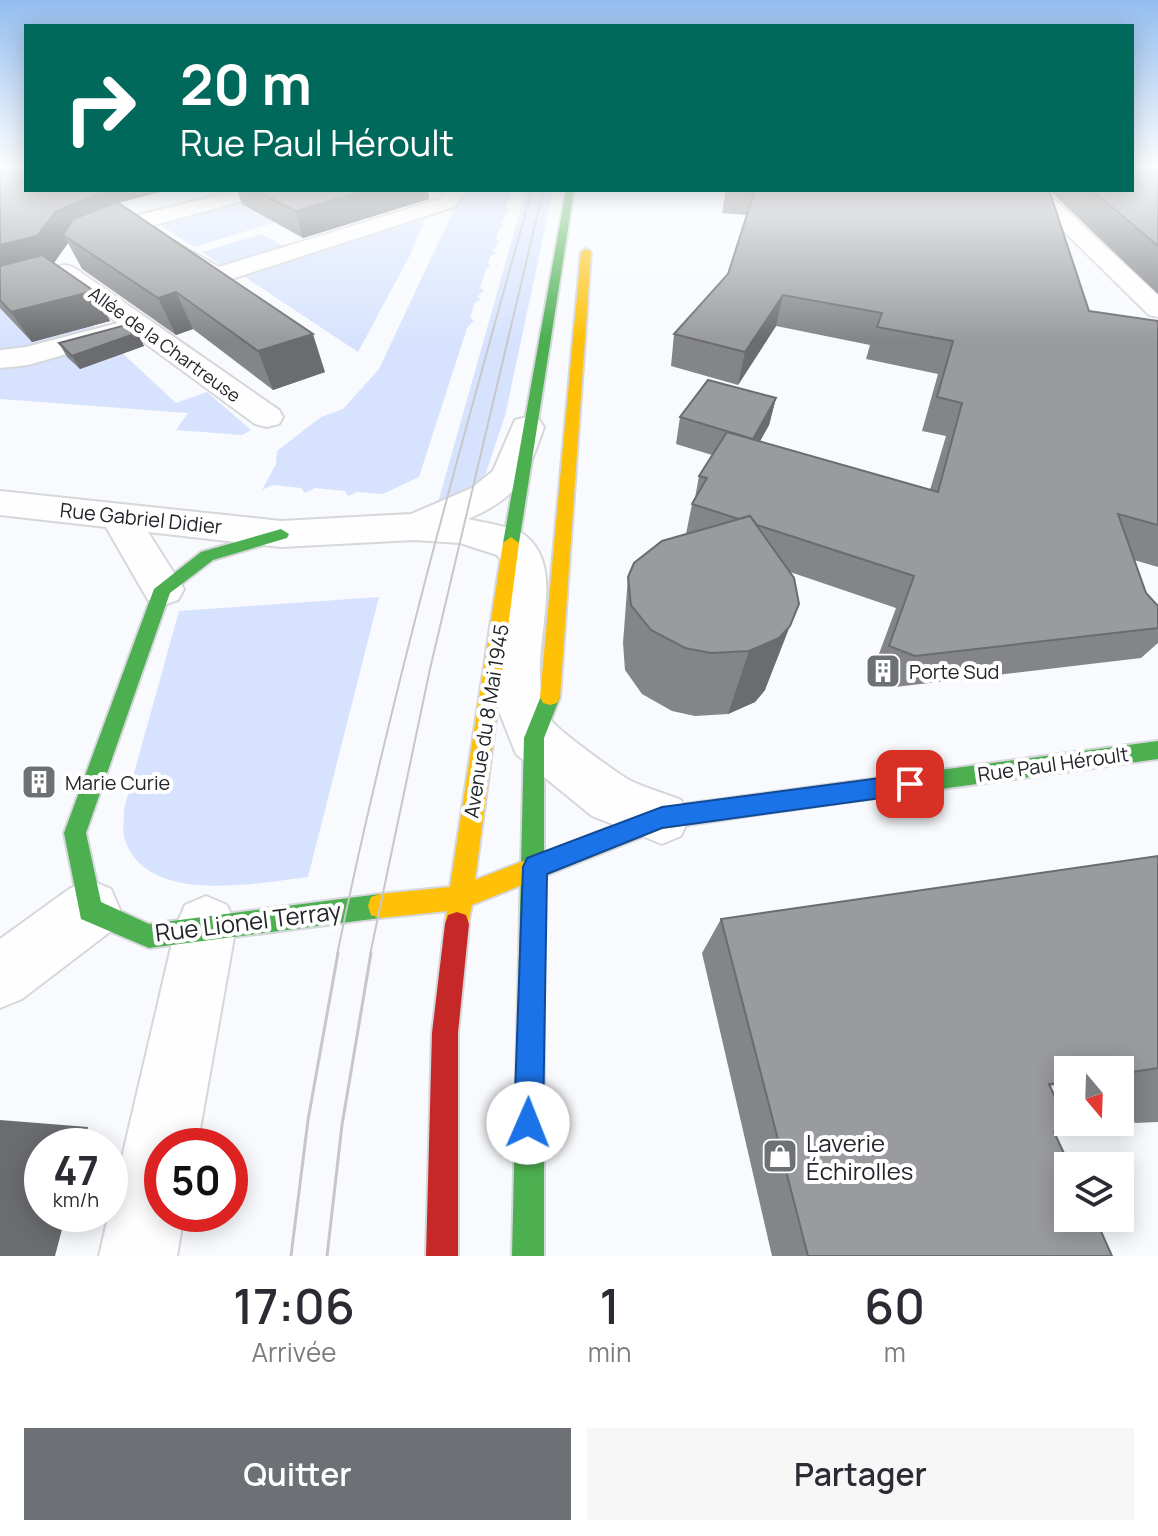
<!DOCTYPE html>
<html lang="fr">
<head>
<meta charset="utf-8">
<style>
  :root { --surface:#fff; --page:#f7f7f7; --text:#2b2b33; --muted:#7c7c81; --accent:#6d7074 }
  body { margin:0; font-family:Manrope,sans-serif; background:var(--page); color:var(--text); height:100vh; display:flex; flex-direction:column; font-size:30px; white-space:nowrap }
  * { box-sizing:border-box; margin:0 }
  p { font-size:26px; color:var(--muted) }
  .icon { flex:none; width:44px; height:44px; fill:none; stroke:currentColor; stroke-width:2; stroke-linecap:round; stroke-linejoin:round }
  .map { position:relative; height:1256px; overflow:hidden }
  .panel { display:flex; flex-direction:column; background:var(--surface); flex:1 }
  .panel>* { flex:none }
  .top-card { position:absolute; left:24px; top:24px; width:1110px; height:168px; border-radius:0px; box-shadow:0 4px 20px #0003; background:#00695c; color:#fff; overflow:hidden }
  .needle { width:52px; rotate:161deg }
  .fabs { position:absolute; left:1054px; top:1056px; display:grid; gap:16px }
  .fabs a { display:grid; place-items:center; width:80px; height:80px; border-radius:0px; background:var(--surface); box-shadow:0 4px 20px #0003; font-size:40px }
  .speed { position:absolute; left:24px; top:1128px; display:flex; gap:16px; font-size:40px; font-weight:700; text-align:center }
  .speed>* { display:grid; place-content:center; width:104px; height:104px; border-radius:50%; background:var(--surface); box-shadow:0 4px 20px #0003; line-height:1 }
  .speed small { font-size:20px; font-weight:400 }
  .speed .limit { border:12px solid #d22; background:#fff; color:#111 }
  .pin { position:absolute; display:grid; place-items:center; width:68px; height:68px; color:#fff; margin:-34px; border-radius:16px; box-shadow:0 4px 12px #0006 }
  .me { position:absolute; width:88px; margin:-44px; rotate:1deg; stroke-linejoin:round; filter:drop-shadow(0 0 6px #0008) }
  .turn { display:flex; align-items:center; gap:28px; height:168px; padding:0 24px; font-size:36px }
  .turn .icon { width:104px; height:104px; stroke-width:2.5 }
  .turn b { display:block; font-size:56px; line-height:68px }
  .eta { display:flex; justify-content:space-evenly; align-items:center; height:136px; text-align:center }
  .eta b { font-size:48px; font-weight:600; line-height:56px }
  .primary-button { display:flex; gap:16px; margin-top:auto; padding:16px 24px }
  .primary-button a { flex:1; height:92px; border-radius:0px; background:var(--accent); color:#fff; font-size:32px; font-weight:600; line-height:92px; text-align:center }
  .primary-button a+a { background:var(--page); color:var(--text) }
  .map>svg:first-child { display:block }
</style>
</head>
<body>
<div class="map">
<svg width="1158" height="1256" viewBox="0 0 1158 1256">
  <rect width="100%" height="100%" fill="#f8fafd"/>
  <g fill="#d7e3fe">
    <path d="M278 190 345 201 194 247 159 224Z"/>
    <path d="M463 190H512L506 207 509 209 501 223 504 225 500 227 496 239 500 241 492 251 496 253 490 256 488 264 491 266 486 269 480 288 484 290 477 297 481 300 475 302 470 318 474 320 467 328 419 477 383 494 357 492 348 496 345 491 315 488 305 493 301 488 273 485 262 490 276 464 277 451 321 417 343 409 379 369Z"/>
    <path d="M526 190H553L505 416 484 479 437 506Z"/>
    <path d="M428 212 410 255 358 352 239 273Z"/>
    <path d="M262 234 285 247 224 267 202 252Z"/>
    <path d="M50 286 176 403 207 392 251 430 242 435 176 430 188 413 0 399V301Z"/>
    <path d="M379 597 308 877C257 883 147 906 125 840 122 832 124 819 124 809L179 611Z"/>
  </g>
  <g fill="none" stroke-linecap="round" stroke-linejoin="round">
    <defs>
      <g id="street">
        <path d="M238 190H272L269 194 143 228 91 249 79 242 83 237 127 218Z"/>
        <path d="M446 190H466L454 207 216 284 207 281 161 248 173 241 219 267 440 199Z"/>
        <path d="M1022 190H1044L1158 295V317L1149 315Z"/>
        <path d="M64 265 73 267 279 410 283 417 279 424 267 427 255 424 130 332 126 337 28 365 0 368V350L26 347 118 323 55 277 52 272 55 267Z"/>
        <path d="M527 417 539 420 544 427C526 478 520 496 468 519 484 523 514 526 527 537 573 578 518 663 551 720 557 730 617 773 629 780 645 788 664 793 681 800L689 818 681 836 662 844 592 816 516 754 493 696V647L505 592V565L497 555 460 543 414 540 281 547 148 532 184 589 178 600 163 605 148 600 106 527 0 515V491L281 521 411 514 472 488 493 471 515 420Z"/>
        <path d="M90 880 111 889 120 910 111 931 22 999 0 1008V939L69 889Z"/>
        <path d="M206 896 227 905 236 926 197 1146H162V1214H184L177 1256H99L176 926 185 905Z"/>
      </g>
      <g id="fast">
        <path d="M566 190H574L519 543 511 549 503 543Z"/>
        <path d="M281 529 289 534 287 538 213 560 170 593 86 833 101 902 149 924 380 894 389 897 392 906 389 915 380 918 149 948 81 919 64 833 154 589 201 552Z"/>
        <path d="M550 689 557 691 560 697 544 738V1256H512L524 738 543 691Z"/>
        <path d="M1158 741V759L782 811 774 808 771 801 774 794 782 791Z"/>
      </g>
      <g id="slow">
        <path d="M586 249 591 252 560 697 557 703 550 705 543 703 540 697 581 252Z"/>
        <path d="M511 537 519 543 475 880 662 807 782 791 790 794 793 801 790 808 782 811 662 829 472 905 466 933 457 936 448 933 445 924 447 911 380 918 371 915 368 906 371 897 380 894 450 887 503 543Z"/>
      </g>
      <path id="jam" d="M457 912 466 915 469 924 458 1033V1256H426L432 1033 445 924 448 915Z"/>
    </defs>
    <use href="#street" stroke="#d5d7db" stroke-width="4"/>
    <use href="#fast" stroke="#d5d7db" stroke-width="4"/>
    <use href="#slow" stroke="#d5d7db" stroke-width="4"/>
    <use href="#jam" stroke="#d5d7db" stroke-width="4"/>
    <use href="#street" fill="#fefeff" fill-rule="evenodd"/>
    <use href="#fast" fill="#4caf50" fill-rule="evenodd"/>
    <use href="#slow" fill="#ffc107" fill-rule="evenodd"/>
    <use href="#jam" fill="#c62828" fill-rule="evenodd"/>
    <g stroke="#c7c7c8" stroke-width="2">
      <path d="M337 955C390 697 461 444 532 190"/>
      <path d="M370 955 430 669 543 191"/>
    </g>
    <g stroke="#c7c7c8" stroke-width="3">
      <path d="M291 1256 308 1120 338 953"/>
      <path d="M327 1256 342 1125 371 953"/>
    </g>
  </g>
  <g fill="#848588">
    <path d="M0 165 26 190H167L118 203 325 372 273 390 193 329 176 335 82 269 68 243 54 263 94 291 110 321 32 342 0 308Z"/>
    <path d="M1158 165V294L1050 191 1089 311 1158 321V567L1134 560 1146 593 1158 606V643L1141 658 895 687 870 678 896 608 790 572 765 690 755 702 728 714 695 716 672 711 642 694 625 670 623 643 628 577 686 534 692 504 695 498 699 476 712 455 676 444 680 417 776 398 769 425 760 441 930 490 946 436 922 431 938 374 866 359 870 345 776 326 738 385 671 366 674 334 728 274 746 215 722 213 726 190H1132Z"/>
    <path d="M237 190H428L429 199 303 238 242 204Z"/>
    <path d="M137 333 144 346 80 369 67 357 59 343Z"/>
    <path d="M1158 856V1122L1135 1123 1120 1096V1070H1068V1083L1050 1086 1054 1132 1112 1256H772L702 953 721 919Z"/>
  </g>
  <g fill="#6b6c6f">
    <path d="M91 190H167L110 205 63 235 68 243 53 264 0 279V245Z"/>
    <path d="M367 190H428L429 199 303 238 295 211Z"/>
    <path d="M94 291 110 321 32 342 11 312Z"/>
    <path d="M176 292 193 329 176 335 158 298Z"/>
    <path d="M783 295 776 326 738 385 745 352Z"/>
    <path d="M137 333 144 346 80 369 72 356Z"/>
    <path d="M313 334 325 372 273 390 258 351Z"/>
    <path d="M776 398 769 425 746 466 753 439Z"/>
    <path d="M790 626 765 690 755 702 728 714 749 651Z"/>
    <path d="M0 1120 88 1127 83 1146H42V1214H66L55 1256H0Z"/>
  </g>
  <g fill="#999b9e" stroke="#6b6c6f" stroke-width="2">
    <path d="M0 165H26V190H100L103 192 56 211 37 236 0 245Z"/>
    <path d="M1132 165H1158V246L1092 190H1132Z"/>
    <path d="M255 190H367L295 211Z"/>
    <path d="M755 190H1049L1089 311 1158 321V525L1118 514 1146 593 1158 606V628L915 656 889 646 914 576 757 525 750 516 739 519 692 504 707 478 699 476 727 432 938 492 962 403 937 397 953 341 877 327 882 313 783 295 745 352 674 334 728 274Z"/>
    <path d="M117 202 313 334 258 351 176 292 158 298 63 235 73 219Z"/>
    <path d="M42 255 94 291 11 312 0 300V266Z"/>
    <path d="M126 325 137 333 72 356 59 343Z"/>
    <path d="M708 380 776 398 753 439 680 417Z"/>
    <path d="M750 516 794 578 799 604 790 626 779 638 749 651 711 653 685 648 651 630 631 605 628 577 634 563 662 541Z"/>
    <path d="M1158 856V1068L1120 1074V1070H1068V1082L1049 1084 1068 1125 1054 1132 1070 1166H1068V1218H1095L1112 1256H808L721 919Z"/>
  </g>
  <linearGradient id="sky" x2="0" y2="1"><stop stop-color="#93bdef"/><stop offset="0.49" stop-color="#fcfdfe"/><stop offset="1" stop-color="#fcfdfe" stop-opacity="0"/></linearGradient>
  <rect width="1158" height="340" fill="url(#sky)"/>
  <path fill="#1a73e8" stroke="#114b97" stroke-width="2" d="M910 774 917 777 921 784 917 791 910 794 662 828 547 874 543 1123 539 1133 528 1137 518 1133 514 1123 523 867 527 858 662 807Z"/>
  <defs>
    <symbol id="building-square" viewBox="-11 -11 22 22"><rect x="-9" y="-9" width="18" height="18" rx="4" fill="#6d7074" stroke="#fff"/><path d="M-4-6H4V6H1V3H-1V6H-4ZM-2.5-4.3h1.7v1.8h-1.7ZM.8-4.3h1.7v1.8H.8ZM-2.5-1h1.7V.8h-1.7ZM.8-1h1.7V.8H.8Z" fill="#fff"/></symbol>
    <symbol id="shop-square" viewBox="-11 -11 22 22"><rect x="-9" y="-9" width="18" height="18" rx="4" fill="#6d7074" stroke="#fff"/><path d="M-5-2.5h2.3a2.7 3.5 0 0 1 5.4 0H5L5.5 6h-11ZM-1.5-2.5h3a1.5 2.3 0 0 0-3 0Z" fill="#fff"/></symbol>
  </defs>
  <g fill-rule="evenodd">
    <use href="#building-square" x="863" y="651" width="40" height="40"/>
    <use href="#building-square" x="19" y="762" width="40" height="40"/>
    <use href="#shop-square" x="760" y="1136" width="40" height="40"/>
  </g>
  <g text-anchor="middle" dominant-baseline="central" stroke-width="8" stroke-linejoin="round" paint-order="stroke">
    <g font-size="18" fill="#22252a" stroke="#fff">
      <text transform="translate(165 344) rotate(36)">Allée de la Chartreuse</text>
    </g>
    <g font-size="20" fill="#22252a" stroke="#fff">
      <text transform="translate(141 518) rotate(6)">Rue Gabriel Didier</text>
      <text transform="translate(486 721) rotate(-81)">Avenue du 8 Mai 1945</text>
      <text transform="translate(1053 764) rotate(-8)">Rue Paul Héroult</text>
    </g>
    <g font-size="20" fill="#22252a" stroke="#fff" text-anchor="start">
      <text x="909" y="671">Porte Sud</text>
      <text x="65" y="782">Marie Curie</text>
    </g>
    <g font-size="24" fill="#22252a" stroke="#fff">
      <text transform="translate(248 921) rotate(-7)">Rue Lionel Terray</text>
    </g>
    <g font-size="24" fill="#22252a" stroke="#fff" text-anchor="start">
      <text x="806" y="1142">Laverie<tspan x="806" dy="28">Échirolles</tspan></text>
    </g>
  </g>
</svg>
<div class="fabs">
<a><svg class="needle" viewBox="-14 -14 28 28"><path d="M0-13l5 13h-10z" fill="#e53935"/><path d="M0 13l5-13h-10z" fill="#7c7c81"/></svg></a>
<a><svg class="icon" aria-label="layers" viewBox="0 0 24 24"><path d="M12 4l9 5-9 5-9-5zM3 14l9 5 9-5"/></svg></a>
</div>
<div class="speed"><div>47<small>km/h</small></div><div class="limit">50</div></div>
<div class="pin" style="left:910px;top:784px;background:#d93025"><svg class="icon" aria-label="arrive" viewBox="0 0 24 24"><path d="M6 21V4h12l-3 4 3 4H6"/></svg></div>
<svg class="me" style="left:528px;top:1123px" viewBox="-20 -20 40 40"><circle r="19" fill="#fff"/><path d="M0-13L10 11 0 6-10 11z" fill="#1a73e8"/></svg>
<div class="top-card">
<div class="turn"><svg class="icon" aria-label="right" viewBox="0 0 24 24"><path d="M7 20v-9h11M14 6l5 5-5 5"/></svg><div><b>20 m</b>Rue Paul Héroult</div></div>
</div>
</div>
<section class="panel">
<div class="eta">
<div><b>17:06</b><p>Arrivée</p></div>
<div><b>1</b><p>min</p></div>
<div><b>60</b><p>m</p></div>
</div>
<div class="primary-button"><a>Quitter</a><a>Partager</a></div>
</section>
</body>
</html>
